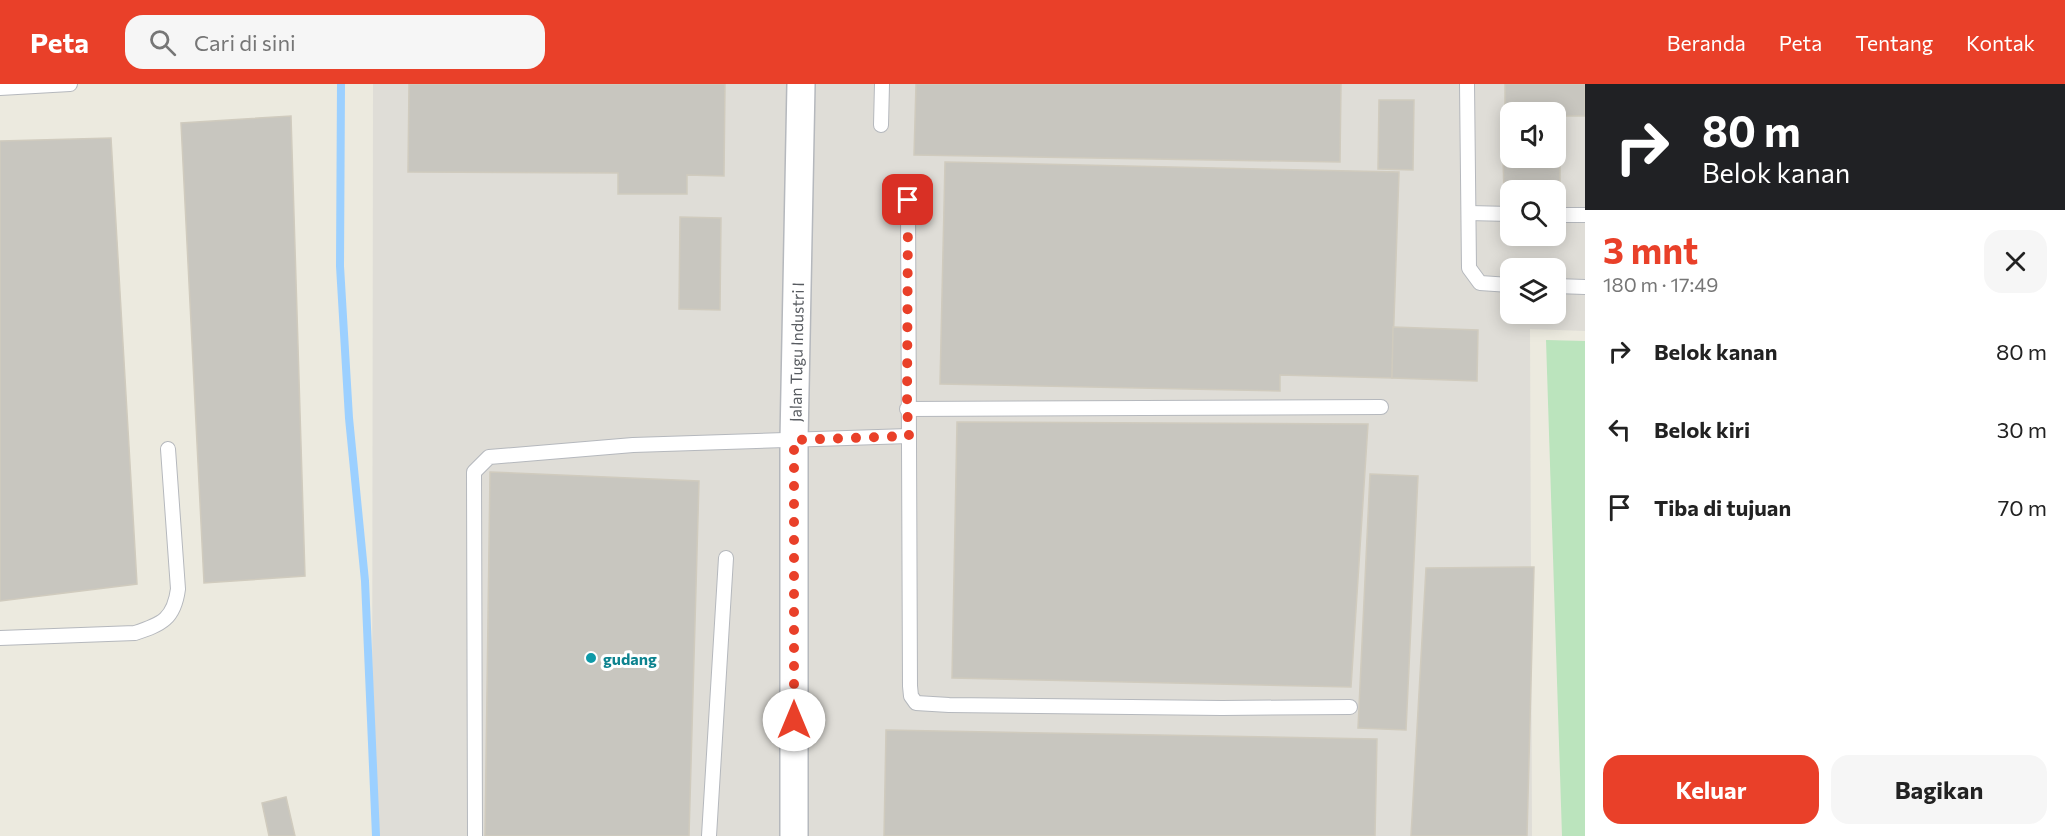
<!DOCTYPE html>
<html lang="id">
<head>
<meta charset="utf-8">
<style>
  :root { --surface:#fff; --page:#f6f6f6; --text:#222; --muted:#767676; --accent:#e94029 }
  body { margin:0; font-family:Commissioner,sans-serif; background:var(--page); color:var(--text); height:100vh; display:flex; flex-direction:column; font-size:22px; white-space:nowrap }
  * { box-sizing:border-box; margin:0 }
  p { font-size:20px; color:var(--muted) }
  .icon { flex:none; width:33px; height:33px; fill:none; stroke:currentColor; stroke-width:2; stroke-linecap:round; stroke-linejoin:round }
  .map { position:relative; flex:1; overflow:hidden }
  .side { display:flex; flex-direction:column; background:var(--surface); width:480px }
  .side>* { flex:none }
  .banner { background:#202124; color:#fff; overflow:hidden }
  .buttons { position:absolute; left:1500px; top:18px; display:grid; gap:12px }
  .buttons a { display:grid; place-items:center; width:66px; height:66px; border-radius:12px; background:var(--surface); box-shadow:0 3px 15px #0003; font-size:30px }
  .pin { position:absolute; display:grid; place-items:center; width:51px; height:51px; color:#fff; margin:-26px; border-radius:12px; box-shadow:0 3px 9px #0006 }
  .me { position:absolute; width:66px; margin:-33px; rotate:0deg; stroke-linejoin:round; filter:drop-shadow(0 0 4px #0008) }
  .turn { display:flex; align-items:center; gap:21px; height:126px; padding:0 18px; font-size:27px }
  .turn .icon { width:78px; height:78px; stroke-width:2.5 }
  .turn b { display:block; font-size:42px; line-height:51px }
  .round { display:grid; place-items:center; flex:none; width:63px; height:63px; border-radius:18px; background:var(--page) }
  .summary { display:flex; align-items:center; justify-content:space-between; height:102px; padding:0 18px }
  h1 { font-size:36px; font-weight:700; line-height:45px; color:var(--accent) }
  .button { display:flex; gap:12px; margin-top:auto; padding:12px 18px }
  .button a { flex:1; height:69px; border-radius:18px; background:var(--accent); color:#fff; font-size:24px; font-weight:700; line-height:69px; text-align:center }
  .button a+a { background:var(--page); color:var(--text) }
  ul { padding:0; list-style:none }
  li { display:flex; align-items:center; gap:18px; height:78px; padding:0 18px }
  li div { flex:1 }
  li b { display:block; font-size:22px }
  li em { font-style:normal }
  header { display:flex; align-items:center; gap:36px; box-sizing:border-box; height:84px; padding:0 30px; background:var(--accent); color:#fff }
  header strong { font-size:28px }
  nav { display:flex; gap:33px; margin-inline-start:auto; font-size:21px }
  .search { width:420px; height:54px; background:var(--page); display:flex; align-items:center; gap:15px; box-sizing:border-box; padding:0 21px; border-radius:18px; color:var(--muted); font-size:22px }
  main { display:flex; flex:1; min-height:0 }
  .map>svg:first-child { display:block }
</style>
</head>
<body>
<header>
<strong>Peta</strong>
<div class="search"><svg class="icon" aria-label="search" viewBox="0 0 24 24"><circle cx="10" cy="10" r="6"/><path d="M15 15l6 6"/></svg>Cari di sini</div>
<nav><a>Beranda</a><a>Peta</a><a>Tentang</a><a>Kontak</a></nav>
</header>
<main>
<div class="map">
<svg width="1585" height="752" viewBox="0 0 1585 752">
  <rect width="100%" height="100%" fill="#eceadf"/>
  <path fill="#dfddd7" fill-rule="evenodd" d="M373 0H1585V247L1530 245 1532 752H372ZM1510 28H1556V74H1510ZM1510 106H1556V152H1510ZM1510 184H1556V230H1510Z"/>
  <path fill="#bbe4bd" d="M1546 256 1585 257V752H1562Z"/>
  <g fill="none" stroke-linecap="round" stroke-linejoin="round">
    <path stroke="#9cd0ff" stroke-width="8" d="M341 0 340 182 349 334 365 497 376 752"/>
  </g>
  <g fill="#c8c6bf" stroke="#d0cbbe" stroke-width="1.5">
    <path d="M409 0H725L724 92 687 91V110H618V89L408 88Z"/>
    <path d="M916 0H1341L1340 78 914 71Z"/>
    <path d="M1505 0H1585V32H1556V28H1510V32H1505Z"/>
    <path d="M1379 16H1414L1413 86 1378 85Z"/>
    <path d="M291 32 305 492 204 499 181 39Z"/>
    <path d="M111 54 137 500 0 517V57Z"/>
    <path d="M1556 71H1560V108L1510 106V109H1504L1503 72 1556 74Z"/>
    <path d="M945 78 1399 88 1392 294 1280 291V307L940 300Z"/>
    <path d="M680 133 721 134 720 226 679 225Z"/>
    <path d="M1393 243 1478 246 1477 297 1392 294Z"/>
    <path d="M957 338 1368 340 1351 603 952 594Z"/>
    <path d="M490 388 699 397 689 752H485Z"/>
    <path d="M1370 390 1418 392 1406 646 1358 644Z"/>
    <path d="M1534 483 1527 752H1411L1426 484Z"/>
    <path d="M886 646 1377 655 1375 752H884Z"/>
    <path d="M286 713 295 752H269L262 719Z"/>
  </g>
  <g fill="none" stroke-linecap="round" stroke-linejoin="round">
    <defs>
      <g id="lane">
        <path d="M1467 0 1469 184 1480 199 1510 201"/>
        <path d="M0 4 70 0"/>
        <path d="M881 41 882 0"/>
        <path d="M908 116 910 602 911 612 916 619 949 621 1222 624 1350 623"/>
        <path d="M1469 129 1510 130"/>
        <path d="M1556 131H1585"/>
        <path d="M1556 202 1585 203"/>
        <path d="M907 325 1381 323"/>
        <path d="M0 554 135 549C162 540 174 535 178 505L168 365"/>
        <path d="M475 752 474 388 489 373 633 361 909 352"/>
        <path d="M709 752 726 474"/>
      </g>
      <g id="street">
        <path id="s1" d="M794 752V356L801 0"/>
      </g>
    </defs>
    <use href="#lane" stroke="#b5b8bd" stroke-width="16"/>
    <use href="#street" stroke="#b5b8bd" stroke-width="30"/>
    <use href="#lane" stroke="#fff" stroke-width="14"/>
    <use href="#street" stroke="#fff" stroke-width="27"/>
  </g>
  <g fill="none" stroke-linecap="round" stroke-linejoin="round">
    <path stroke="#e94029" stroke-width="10" stroke-dasharray="0 18" d="M794 636V356L909 352 907 325 908 116"/>
  </g>
  <circle fill="#0f9aa8" stroke="#fff" stroke-width="2" cx="591" cy="574" r="6"/>
  <g text-anchor="middle" dominant-baseline="central" stroke-width="6" stroke-linejoin="round" paint-order="stroke">
    <g font-size="16" fill="#585c61" stroke="#fff">
      <text stroke="none"><textPath href="#s1" startOffset="484">Jalan Tugu Industri I</textPath></text>
    </g>
    <g font-size="16" font-weight="bold" fill="#0d838f" stroke="#fff" text-anchor="start">
      <text x="603" y="574">gudang</text>
    </g>
  </g>
</svg>
<div class="buttons">
<a><svg class="icon" aria-label="sound" viewBox="0 0 24 24"><path d="M4 9h4l5-4v14l-5-4H4zM17 9q2 3 0 6"/></svg></a>
<a><svg class="icon" aria-label="search" viewBox="0 0 24 24"><circle cx="10" cy="10" r="6"/><path d="M15 15l6 6"/></svg></a>
<a><svg class="icon" aria-label="layers" viewBox="0 0 24 24"><path d="M12 4l9 5-9 5-9-5zM3 14l9 5 9-5"/></svg></a>
</div>
<div class="pin" style="left:908px;top:116px;background:#d93025"><svg class="icon" aria-label="arrive" viewBox="0 0 24 24"><path d="M6 21V4h12l-3 4 3 4H6"/></svg></div>
<svg class="me" style="left:794px;top:636px" viewBox="-20 -20 40 40"><circle r="19" fill="#fff"/><path d="M0-13L10 11 0 6-10 11z" fill="#e94029"/></svg>
</div>
<section class="side">
<div class="banner">
<div class="turn"><svg class="icon" aria-label="right" viewBox="0 0 24 24"><path d="M7 20v-9h11M14 6l5 5-5 5"/></svg><div><b>80 m</b>Belok kanan</div></div>
</div>
<div class="summary"><div><h1>3 mnt</h1><p>180 m · 17:49</p></div><a class="round"><svg class="icon" aria-label="close" viewBox="0 0 24 24"><path d="M6 6l12 12M18 6L6 18"/></svg></a></div>
<ul>
<li><svg class="icon" aria-label="right" viewBox="0 0 24 24"><path d="M7 20v-9h11M14 6l5 5-5 5"/></svg><div><b>Belok kanan</b></div><em>80 m</em></li>
<li><svg class="icon" aria-label="left" viewBox="0 0 24 24"><path d="M17 20v-9H6M10 6l-5 5 5 5"/></svg><div><b>Belok kiri</b></div><em>30 m</em></li>
<li><svg class="icon" aria-label="arrive" viewBox="0 0 24 24"><path d="M6 21V4h12l-3 4 3 4H6"/></svg><div><b>Tiba di tujuan</b></div><em>70 m</em></li>
</ul>
<div class="button"><a>Keluar</a><a>Bagikan</a></div>
</section>
</main>
</body>
</html>
